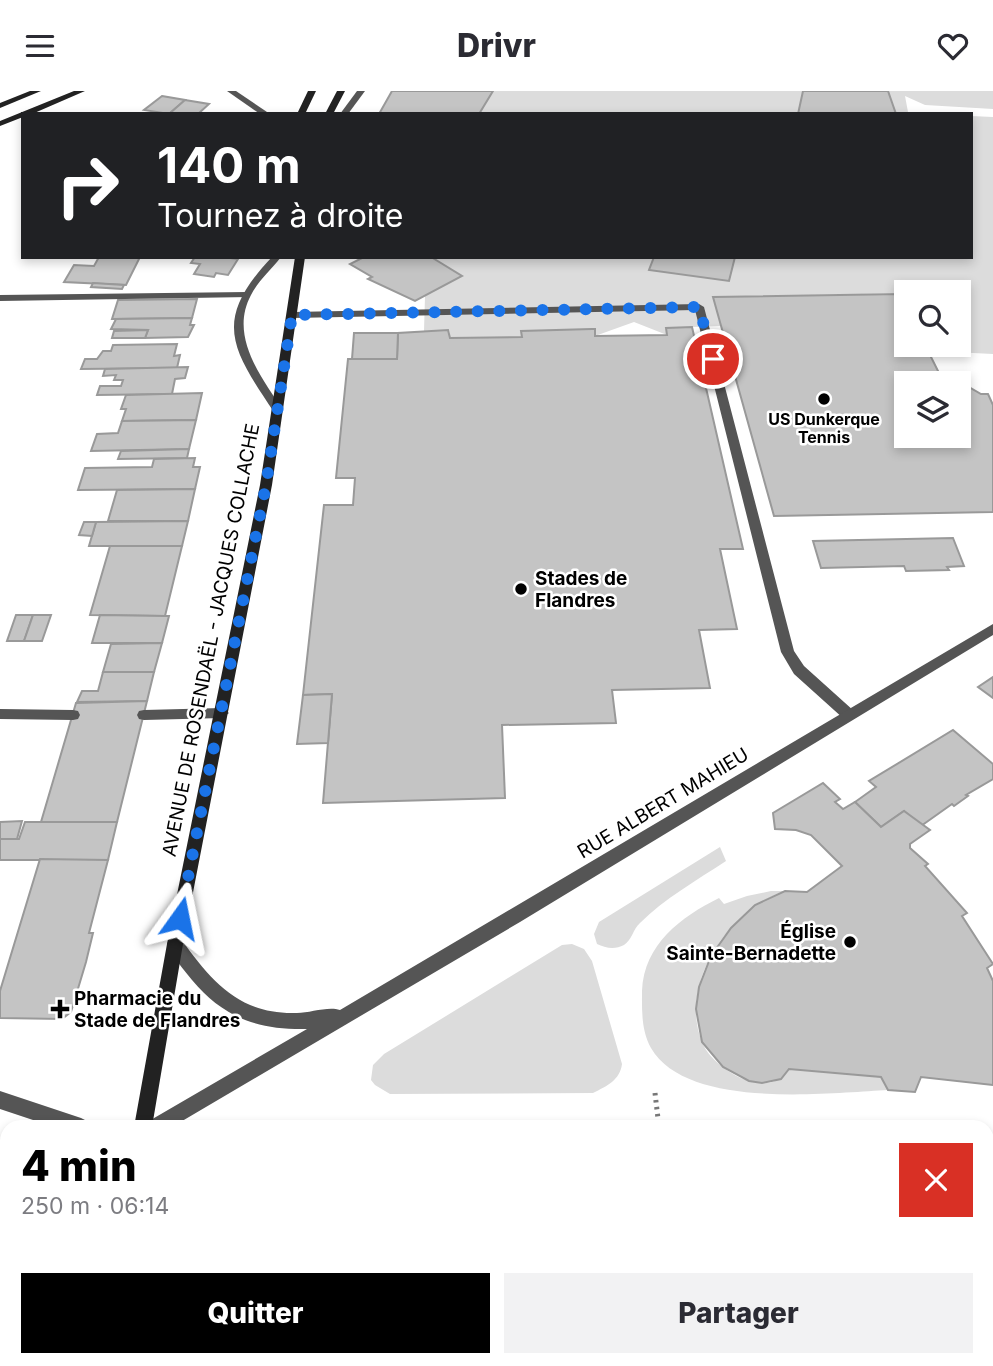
<!DOCTYPE html>
<html lang="fr">
<head>
<meta charset="utf-8">
<style>
  :root { --surface:#fff; --page:#f2f2f3; --text:#2b2b33; --muted:#7c7c81; --accent:#000 }
  body { margin:0; font-family:Inter,sans-serif; background:var(--page); color:var(--text); height:100vh; display:flex; flex-direction:column; font-size:26px; white-space:nowrap }
  * { box-sizing:border-box; margin:0 }
  p { font-size:23px; color:var(--muted) }
  .icon { flex:none; width:38px; height:38px; fill:none; stroke:currentColor; stroke-width:2; stroke-linecap:round; stroke-linejoin:round }
  .map { position:relative; flex:1; overflow:hidden }
  .side { position:absolute; left:0px; top:1029px; width:994px; height:247px; display:flex; flex-direction:column; background:var(--surface); border-radius:21px 21px 0 0; box-shadow:0 4px 10px #0003 }
  .side>* { flex:none }
  .hud { position:absolute; left:21px; top:21px; width:952px; height:147px; border-radius:0px; box-shadow:0 4px 10px #0003; background:#202124; color:#fff; overflow:hidden }
  .tools { position:absolute; left:894px; top:189px; display:grid; gap:14px }
  .tools a { display:grid; place-items:center; width:77px; height:77px; border-radius:0px; background:var(--surface); box-shadow:0 4px 10px #0003; font-size:35px }
  .pin { position:absolute; display:grid; place-items:center; width:60px; height:60px; color:#fff; margin:-30px; border:4px solid #fff; border-radius:50%; box-shadow:0 2px 7px #0007 }
  .me { position:absolute; width:77px; margin:-38px; rotate:12deg; stroke-linejoin:round; filter:drop-shadow(0 0 5px #0008) }
  .turn { display:flex; align-items:center; gap:24px; height:147px; padding:0 21px; font-size:32px }
  .turn .icon { width:91px; height:91px; stroke-width:2.5 }
  .turn b { display:block; font-size:49px; line-height:60px }
  .round { display:grid; place-items:center; flex:none; width:74px; height:74px; border-radius:0px; background:var(--page) }
  .headline { display:flex; align-items:center; justify-content:space-between; height:119px; padding:0 21px }
  h1 { font-size:42px; font-weight:800; line-height:52px; color:var(--accent) }
  .cta { display:flex; gap:14px; margin-top:auto; padding:14px 21px }
  .cta a { flex:1; height:80px; border-radius:0px; background:var(--accent); color:#fff; font-size:28px; font-weight:800; line-height:80px; text-align:center }
  .cta a+a { background:var(--page); color:var(--text) }
  header { display:flex; justify-content:space-between; align-items:center; height:91px; padding:0 21px; background:var(--surface); font-size:32px; font-weight:800 }
  .map>svg:first-child { display:block }
</style>
</head>
<body>
<header><svg class="icon" aria-label="menu" viewBox="0 0 24 24"><path d="M4 6h16M4 12h16M4 18h16"/></svg>Drivr<svg class="icon" aria-label="heart" viewBox="0 0 24 24"><path d="M12 20l-8-8c-3-5 5-10 8-4 3-6 11-1 8 4z"/></svg></header>
<div class="map">
<svg width="993" height="1275" viewBox="0 0 993 1275">
  <rect width="100%" height="100%" fill="#fff"/>
  <g fill="#dcdcdc">
    <path d="M392 0H993V18L925 14 905 5 908 21 936 23H379Z"/>
    <path d="M971 25 993 26V263L953 261 951 254H959V201L714 206 721 235 666 237 667 244 634 231 595 245 594 238 521 240 522 246 450 247 449 239 424 240 425 205 461 185 431 166H971Z"/>
    <path d="M720 756 726 770C697 789 664 808 640 832 633 838 632 849 624 854 615 859 605 857 597 853L594 843 599 831Z"/>
    <path d="M771 800H785C730 818 678 892 702 951 710 972 744 995 767 992 777 991 783 985 789 978L881 986 888 999C828 1002 687 1019 651 957 641 939 642 919 642 900 644 853 681 826 719 807L724 813 747 805Z"/>
    <path d="M572 853 584 858 592 870 622 973C620 989 607 995 593 1002L390 1003 375 994 371 989 373 974 384 963 562 854Z"/>
  </g>
  <g fill="#c4c4c4" stroke="#999" stroke-width="2" fill-rule="evenodd">
    <path d="M392 0H493L479 23H379Z"/>
    <path d="M803 0H888L896 23H798Z"/>
    <path d="M162 5 185 9 169 23 144 19Z"/>
    <path d="M185 9 209 13 198 23H169Z"/>
    <path d="M99 166H140L126 194 64 191 74 174 94 175Z"/>
    <path d="M195 166H223L238 168 228 184 216 182 214 186 194 183 200 173 191 172Z"/>
    <path d="M364 166H431L462 185 415 210 368 188 372 186 350 173Z"/>
    <path d="M654 166H735L729 190 649 179Z"/>
    <path d="M93 192 124 194 122 198 91 196Z"/>
    <path d="M901 203 906 214V254H925L941 286 967 295 981 303H988L993 314V421L774 425 713 206ZM906 292H959V345H906Z"/>
    <path d="M197 208 192 227 112 228 118 209Z"/>
    <path d="M192 227 190 234H194L188 246 145 247 148 239 111 238 116 228Z"/>
    <path d="M692 236 743 458H720L737 538 699 539 710 597 612 599 616 632 502 634 505 707 323 712 332 603 303 604 324 414H353L355 387H336L348 268H397L398 242 448 239 450 247 522 246 521 240 592 238H595V245L667 244 666 237Z"/>
    <path d="M148 239 145 247H112L114 240Z"/>
    <path d="M354 242H398L397 268H352Z"/>
    <path d="M177 253 174 265 180 264 177 277 81 278 85 268H97L103 260H111L113 254Z"/>
    <path d="M188 276 185 287 175 288 172 303 97 304 100 295H121L123 289H114L116 284 103 285 105 278Z"/>
    <path d="M202 302 196 329 122 330 126 318H121L126 304Z"/>
    <path d="M196 329 189 358 91 360 97 343 118 342 122 330Z"/>
    <path d="M189 358 187 367 118 368 121 360Z"/>
    <path d="M195 367 193 376H200L195 398 78 399 85 377 152 376 154 368Z"/>
    <path d="M195 398 188 430H108L117 399Z"/>
    <path d="M188 430 182 455H89L96 431Z"/>
    <path d="M84 431H96L92 445 79 444Z"/>
    <path d="M953 447 964 475 947 476 949 479 906 480 904 475 821 477 813 450Z"/>
    <path d="M110 455H182L165 525 90 524Z"/>
    <path d="M16 524H33L24 550H7Z"/>
    <path d="M33 524H51L42 550H24Z"/>
    <path d="M100 524 165 525H169L162 552H92Z"/>
    <path d="M162 552 154 581H103L111 553Z"/>
    <path d="M103 581H154L147 610 77 611 82 600H98Z"/>
    <path d="M993 586V607L978 596Z"/>
    <path d="M332 603 328 652 297 653 303 604Z"/>
    <path d="M147 610 117 731H41L76 612Z"/>
    <path d="M953 639 993 673V688L966 704 968 705 954 715 952 713 921 735 904 720 881 736 855 711 876 696 869 690Z"/>
    <path d="M823 692 840 708 835 711 843 718 855 711 881 736 904 720 930 739 910 753V757L928 773 925 775 967 822 962 825 993 873 987 877 993 890V994L921 986 915 1001 888 999 881 986 789 978 781 988 762 992 749 990 723 976 702 951 696 918 699 896 711 865 731 837 755 814 785 800 807 801 842 775 811 744 796 739 775 738 773 722Z"/>
    <path d="M22 730 17 748H0V731Z"/>
    <path d="M25 731H117L108 769H0V748H19Z"/>
    <path d="M40 768 108 769 89 842H93L86 871 71 921 62 928 0 927V900Z"/>
    <path d="M0 1076 7 1079V1191L0 1189Z"/>
    <rect x="987" y="1108" width="6" height="119"/>
    <path d="M0 1189 7 1191V1250L2 1259H0Z"/>
    <path d="M168 1269H262L261 1275H167Z"/>
  </g>
  <g fill="none" stroke-linecap="round" stroke-linejoin="round">
    <path stroke="#777" stroke-width="5" stroke-dasharray="2.5 4.5" stroke-linecap="butt" d="M655 1002 659 1036"/>
    <g fill="#555" fill-rule="evenodd">
      <path d="M357 0H365L348 23H340Z"/>
      <path d="M247 201 250 202V206L0 210V204Z"/>
      <path d="M699 213 704 216 794 560 804 575 854 620 856 624 854 628H844L794 583 781 561 695 219 292 227 287 224 292 221Z"/>
      <path d="M222 617 229 622 222 627 144 629 139 628 137 624 139 620 144 619Z"/>
      <path d="M0 618 73 619 78 620 80 624 78 628 73 629 0 628Z"/>
    </g>
    <g fill="#555" fill-rule="evenodd">
      <path d="M227 0H236L270 23H260Z"/>
      <path d="M272 166H281C271 179 258 190 251 204 229 245 261 286 283 319L278 322 274 321C231 257 212 229 272 166Z"/>
      <path d="M993 533V544L520 831 172 1036H146L149 1030 307 938C258 939 224 927 192 889 183 878 173 866 167 853L169 848 175 846 181 848C212 891 240 924 297 922 310 922 328 915 340 919Z"/>
      <path d="M0 1000 81 1027 87 1030 90 1036H54L0 1018Z"/>
      <rect x="987" y="1045" width="6" height="18"/>
    </g>
    <g fill="#222" fill-rule="evenodd">
      <path d="M30 0H41L0 17V12Z"/>
      <path d="M74 0H85L32 23H23V26L0 35V30Z"/>
      <path d="M308 0H316L305 23H297Z"/>
      <path d="M337 0H345L333 23H325Z"/>
      <path d="M295 166H305L272 394 183 853 152 1036H134L167 853 260 394Z"/>
      <path d="M88 1269H108L107 1275H87Z"/>
    </g>
  </g>
  <g fill="none" stroke-linecap="round" stroke-linejoin="round">
    <path stroke="#1a73e8" stroke-width="12" stroke-dasharray="0 21.6" d="M180 827 266 394 292 224 699 216 713 268"/>
  </g>
  <g fill="#000" stroke="#fff" stroke-width="2.5">
    <circle cx="824" cy="308" r="7"/>
    <circle cx="521" cy="498" r="7"/>
    <circle cx="850" cy="851" r="7"/>
    <path d="M56.5 907.5h7v7h7v7h-7v7h-7v-7h-7v-7h7z"/>
  </g>
  <g text-anchor="middle" dominant-baseline="central" stroke-width="5" stroke-linejoin="round" paint-order="stroke">
    <g font-size="16" font-weight="bold" fill="#000" stroke="#fff">
      <text x="824" y="328">US Dunkerque<tspan x="824" dy="18">Tennis</tspan></text>
    </g>
    <g font-size="19" font-weight="bold" fill="#000" stroke="#fff" text-anchor="start">
      <text x="535" y="487">Stades de<tspan x="535" dy="22">Flandres</tspan></text>
      <text x="836" y="840" text-anchor="end">Église<tspan x="836" dy="22">Sainte-Bernadette</tspan></text>
      <text x="74" y="907">Pharmacie du<tspan x="74" dy="22">Stade de Flandres</tspan></text>
    </g>
    <g font-size="19" fill="#000" stroke="#fff">
      <text transform="translate(211 549) rotate(-79)">AVENUE DE ROSENDAËL - JACQUES COLLACHE</text>
      <text transform="translate(663 712) rotate(-31)">RUE ALBERT MAHIEU</text>
    </g>
  </g>
</svg>
<div class="tools">
<a><svg class="icon" aria-label="search" viewBox="0 0 24 24"><circle cx="10" cy="10" r="6"/><path d="M15 15l6 6"/></svg></a>
<a><svg class="icon" aria-label="layers" viewBox="0 0 24 24"><path d="M12 4l9 5-9 5-9-5zM3 14l9 5 9-5"/></svg></a>
</div>
<div class="pin" style="left:713px;top:268px;background:#d93025"><svg class="icon" aria-label="arrive" viewBox="0 0 24 24"><path d="M6 21V4h12l-3 4 3 4H6"/></svg></div>
<svg class="me" style="left:180px;top:827px" viewBox="-20 -20 40 40"><path d="M0-17L14 15 0 8-14 15z" fill="#1a73e8" stroke="#fff" stroke-width="4"/></svg>
<div class="hud">
<div class="turn"><svg class="icon" aria-label="right" viewBox="0 0 24 24"><path d="M7 20v-9h11M14 6l5 5-5 5"/></svg><div><b>140 m</b>Tournez à droite</div></div>
</div>
<section class="side">
<div class="headline"><div><h1>4 min</h1><p>250 m · 06:14</p></div><a class="round" style="background:#d93025;color:#fff"><svg class="icon" aria-label="close" viewBox="0 0 24 24"><path d="M6 6l12 12M18 6L6 18"/></svg></a></div>
<div class="cta"><a>Quitter</a><a>Partager</a></div>
</section>
</div>
</body>
</html>
